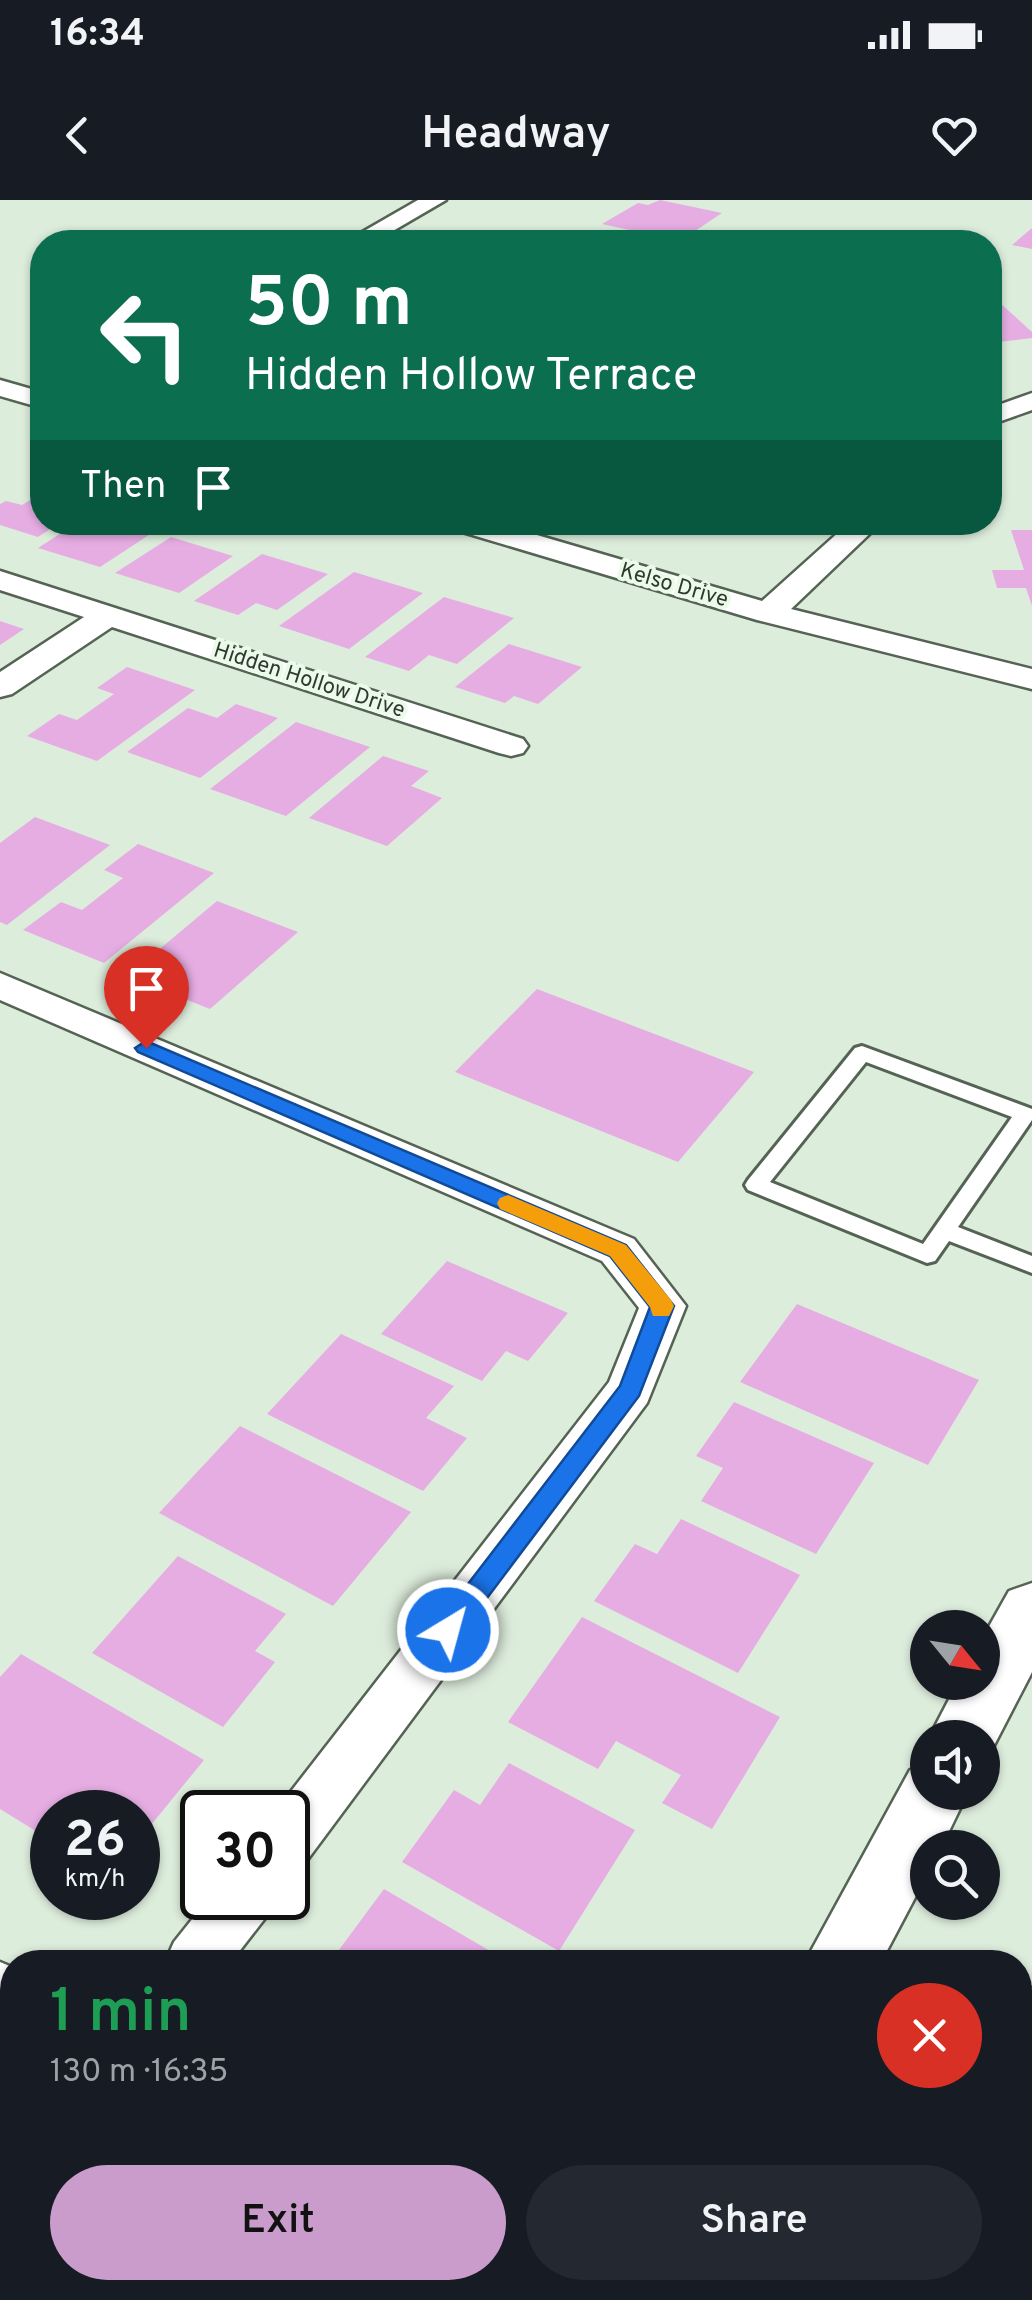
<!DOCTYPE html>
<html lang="en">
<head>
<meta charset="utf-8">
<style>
  :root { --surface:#171b24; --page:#242831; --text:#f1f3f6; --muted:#9ea1a6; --accent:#c99ccb }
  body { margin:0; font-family:Overpass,sans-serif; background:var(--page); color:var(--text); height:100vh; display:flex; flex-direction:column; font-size:38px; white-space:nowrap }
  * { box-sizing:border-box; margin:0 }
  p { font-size:32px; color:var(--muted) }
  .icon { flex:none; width:55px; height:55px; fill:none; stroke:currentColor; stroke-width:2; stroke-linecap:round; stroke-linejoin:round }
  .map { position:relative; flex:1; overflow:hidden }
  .panel { position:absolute; left:0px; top:1750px; width:1032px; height:350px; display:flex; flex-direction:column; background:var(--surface); border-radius:40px 40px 0 0; box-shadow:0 2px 8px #0004 }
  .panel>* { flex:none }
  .guide { position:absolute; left:30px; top:30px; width:972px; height:305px; border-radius:40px; box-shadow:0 2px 8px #0004; background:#0b6e4f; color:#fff; overflow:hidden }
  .needle { width:65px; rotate:120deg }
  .buttons { position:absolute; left:910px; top:1410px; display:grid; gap:20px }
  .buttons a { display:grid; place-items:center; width:90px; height:90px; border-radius:50%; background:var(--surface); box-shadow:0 2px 8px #0004; font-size:50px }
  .speed { position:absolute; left:30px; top:1590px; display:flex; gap:20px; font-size:50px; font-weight:700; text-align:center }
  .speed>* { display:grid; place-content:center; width:130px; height:130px; border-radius:50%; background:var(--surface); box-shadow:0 2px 8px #0004; line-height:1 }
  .speed small { font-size:25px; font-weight:400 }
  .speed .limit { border:5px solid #111; border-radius:15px; background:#fff; color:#111 }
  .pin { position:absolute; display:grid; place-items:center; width:85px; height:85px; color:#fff; margin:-102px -42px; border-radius:50% 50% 50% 0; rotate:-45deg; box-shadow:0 0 10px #0007 }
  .pin .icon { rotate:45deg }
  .me { position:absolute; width:110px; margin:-55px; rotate:37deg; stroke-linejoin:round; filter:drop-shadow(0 0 8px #0008) }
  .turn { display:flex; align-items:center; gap:35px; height:210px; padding:0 50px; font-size:45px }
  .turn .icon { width:130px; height:130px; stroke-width:2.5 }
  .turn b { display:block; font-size:70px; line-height:85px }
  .then { display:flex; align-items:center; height:95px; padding:0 50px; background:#0003; gap:20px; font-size:38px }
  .round { display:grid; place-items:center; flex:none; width:105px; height:105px; border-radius:52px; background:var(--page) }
  .overview { display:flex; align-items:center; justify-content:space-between; height:170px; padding:0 50px }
  h1 { font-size:60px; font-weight:600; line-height:75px; color:#1e9e55 }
  .action { display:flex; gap:20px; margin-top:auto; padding:20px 50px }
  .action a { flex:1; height:115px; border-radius:60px; background:var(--accent); color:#111; font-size:40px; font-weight:600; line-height:115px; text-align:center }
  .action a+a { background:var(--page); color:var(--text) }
  .status { display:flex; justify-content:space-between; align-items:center; height:70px; padding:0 50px; background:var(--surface); direction:ltr }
  .status svg { height:28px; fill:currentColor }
  header { display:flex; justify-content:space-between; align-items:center; height:130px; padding:0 50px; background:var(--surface); font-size:45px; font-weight:600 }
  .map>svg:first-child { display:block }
</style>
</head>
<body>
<div class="status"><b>16:34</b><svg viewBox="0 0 49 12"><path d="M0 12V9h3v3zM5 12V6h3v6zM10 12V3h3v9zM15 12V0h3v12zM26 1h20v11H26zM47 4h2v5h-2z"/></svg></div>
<header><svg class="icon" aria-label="back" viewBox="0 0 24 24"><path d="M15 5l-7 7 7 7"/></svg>Headway<svg class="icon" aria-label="heart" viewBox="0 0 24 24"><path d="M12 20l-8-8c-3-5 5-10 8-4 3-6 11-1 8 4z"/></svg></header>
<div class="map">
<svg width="1032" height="2100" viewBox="0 0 1032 2100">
  <rect width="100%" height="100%" fill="#ddeddc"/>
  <g fill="#e6ade3">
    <path d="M660 0 722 13 680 41 602 24 638 3 648 5Z"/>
    <path d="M1032 28V49L1012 45Z"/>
    <path d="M990 94 1032 132V138L990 143Z"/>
    <path d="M42 293V322H61L38 337 0 325V304L6 301 22 305Z"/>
    <path d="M78 322H126L155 331 100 367 38 348Z"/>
    <path d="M1011 330H1032V406L1026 388H997L992 370H1024Z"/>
    <path d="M171 337 233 356 179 393 115 373Z"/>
    <path d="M262 354 328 374 277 410 256 403 238 415 194 401Z"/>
    <path d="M354 372 423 393 349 449 279 426Z"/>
    <path d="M444 397 514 418 457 464 429 455 409 471 365 457Z"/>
    <path d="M0 421 24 429 0 445Z"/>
    <path d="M509 444 582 467 538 504 514 496 505 503 455 487Z"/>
    <path d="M127 467 195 490 97 561 27 536 59 514 77 520 114 494 97 488Z"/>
    <path d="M236 504 278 518 200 578 127 552 188 508 217 518Z"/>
    <path d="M296 522 370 547 286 616 210 589Z"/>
    <path d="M383 556 429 571 411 586 442 598 387 646 309 618Z"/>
    <path d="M35 617 110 645 7 725 0 722V643Z"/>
    <path d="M138 644 214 673 104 763 23 730 61 702 82 710 123 678 104 670Z"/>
    <path d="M217 701 298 732 210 809 157 788 178 770 149 758Z"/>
    <path d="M537 789 754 872 678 962 455 872Z"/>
    <path d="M447 1061 568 1113 528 1161 506 1151 482 1181 381 1134Z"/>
    <path d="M797 1104 979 1180 928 1265 740 1182Z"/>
    <path d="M341 1134 454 1186 426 1218 467 1238 423 1291 267 1214Z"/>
    <path d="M734 1202 874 1263 816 1354 701 1301 723 1268 696 1256Z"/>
    <path d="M240 1226 411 1312 333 1406 159 1313Z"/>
    <path d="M681 1319 800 1375 738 1473 594 1401 635 1344 657 1354Z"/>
    <path d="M178 1356 286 1414 255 1451 275 1462 223 1527 92 1453Z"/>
    <path d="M582 1417 780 1517 712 1629 662 1603 681 1575 616 1541 598 1569 508 1522Z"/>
    <path d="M21 1454 204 1560 138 1641V1612H52V1641L0 1609V1477Z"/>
    <path d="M509 1563 635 1630 559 1751 402 1662 454 1590 480 1605Z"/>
    <path d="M384 1689 509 1762H330Z"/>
    <path d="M0 2057 12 2066V2088H42L59 2100H0Z"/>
  </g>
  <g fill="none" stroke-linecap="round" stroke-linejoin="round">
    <defs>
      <path id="lane" d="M862 846 1032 909V920L958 1027 1032 1056V1073L949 1041 935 1061 927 1063 748 990 745 985 748 980 855 848ZM866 862 1012 917 923 1044 770 982Z"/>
      <g id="street">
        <path d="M418 0H446L374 42H345Z"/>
        <path d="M0 180 42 192V208L0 196Z"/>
        <path d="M1032 193V210L990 225V208Z"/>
        <path d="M445 322H493L762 401 850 322H882L791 409 1032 469V489L757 420 449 328Z"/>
        <path d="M0 371 523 539 528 546 523 553 511 556 499 553 112 427 12 494 0 497V472L84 417 0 390Z"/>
        <path d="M0 773 634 1039 686 1106 647 1203 308 1659 288 1667V1612H275L609 1182 639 1108 602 1061 0 800Z"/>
        <path d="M209 1698H274L266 1717 231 1762H165L174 1742Z"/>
        <path d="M0 1762 12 1767V1835L0 1831Z"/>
        <path d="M249 2088H330L335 2100H254Z"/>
        <path d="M467 2088H553L558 2100H472Z"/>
      </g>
      <g id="secondary">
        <path d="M1032 1383V1472L987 1559 982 1560V1538H929L958 1482H982V1439L1009 1391Z"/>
        <path d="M928 1564V1592H968L941 1648H928V1673L881 1762H805L910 1570Z"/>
        <path d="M1032 1788V1881L1020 1886V1792Z"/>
        <path d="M625 2088H708L703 2100H620Z"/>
        <path d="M867 2088H950L945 2100H862Z"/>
      </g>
    </defs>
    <use href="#lane" stroke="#556354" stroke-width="6"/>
    <use href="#street" stroke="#556354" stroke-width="5"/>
    <use href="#secondary" stroke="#556354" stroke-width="5"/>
    <use href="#lane" fill="#fff" fill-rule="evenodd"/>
    <use href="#street" fill="#fff" fill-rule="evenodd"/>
    <use href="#secondary" fill="#fff" fill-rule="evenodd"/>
  </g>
  <path fill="#1a73e8" stroke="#114b97" stroke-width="2.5" d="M146 841 626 1045 674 1106 639 1196 457 1438 448 1442 438 1438 434 1430 438 1423 620 1186 650 1107 610 1056 138 852 135 848Z"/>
  <path fill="#f59e0b" d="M508 995 626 1045 671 1100 674 1106 669 1116H653L650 1107 610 1056 500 1009 497 1003 500 998Z"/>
  <g text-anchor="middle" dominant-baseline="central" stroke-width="8" stroke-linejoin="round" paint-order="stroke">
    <g font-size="22" fill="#313831" stroke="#eafbe9">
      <text transform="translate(674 386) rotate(16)">Kelso Drive</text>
      <text transform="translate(309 481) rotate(18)">Hidden Hollow Drive</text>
    </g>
  </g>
</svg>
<div class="buttons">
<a><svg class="needle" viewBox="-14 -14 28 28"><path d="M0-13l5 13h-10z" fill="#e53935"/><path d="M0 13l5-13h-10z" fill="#9ea1a6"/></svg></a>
<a><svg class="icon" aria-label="sound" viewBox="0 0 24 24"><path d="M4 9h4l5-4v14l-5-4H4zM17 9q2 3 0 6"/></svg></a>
<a><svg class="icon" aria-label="search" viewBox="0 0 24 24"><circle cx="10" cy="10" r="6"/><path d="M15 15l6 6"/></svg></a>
</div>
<div class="speed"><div>26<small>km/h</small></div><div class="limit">30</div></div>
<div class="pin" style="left:146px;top:848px;background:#d93025"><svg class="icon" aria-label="arrive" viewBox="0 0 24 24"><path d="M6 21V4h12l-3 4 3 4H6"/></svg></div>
<svg class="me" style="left:448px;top:1430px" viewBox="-20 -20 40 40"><circle r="17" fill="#1a73e8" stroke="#fff" stroke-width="3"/><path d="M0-11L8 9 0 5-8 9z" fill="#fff"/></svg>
<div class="guide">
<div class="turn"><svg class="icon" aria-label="left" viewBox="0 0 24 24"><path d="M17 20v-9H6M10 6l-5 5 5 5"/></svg><div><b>50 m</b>Hidden Hollow Terrace</div></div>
<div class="then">Then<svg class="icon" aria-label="arrive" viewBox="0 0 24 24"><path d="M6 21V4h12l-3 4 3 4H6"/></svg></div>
</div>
<section class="panel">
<div class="overview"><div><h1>1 min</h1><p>130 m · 16:35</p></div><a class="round" style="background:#d93025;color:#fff"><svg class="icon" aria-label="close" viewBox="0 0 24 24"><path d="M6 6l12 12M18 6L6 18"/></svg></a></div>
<div class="action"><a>Exit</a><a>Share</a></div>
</section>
</div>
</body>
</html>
